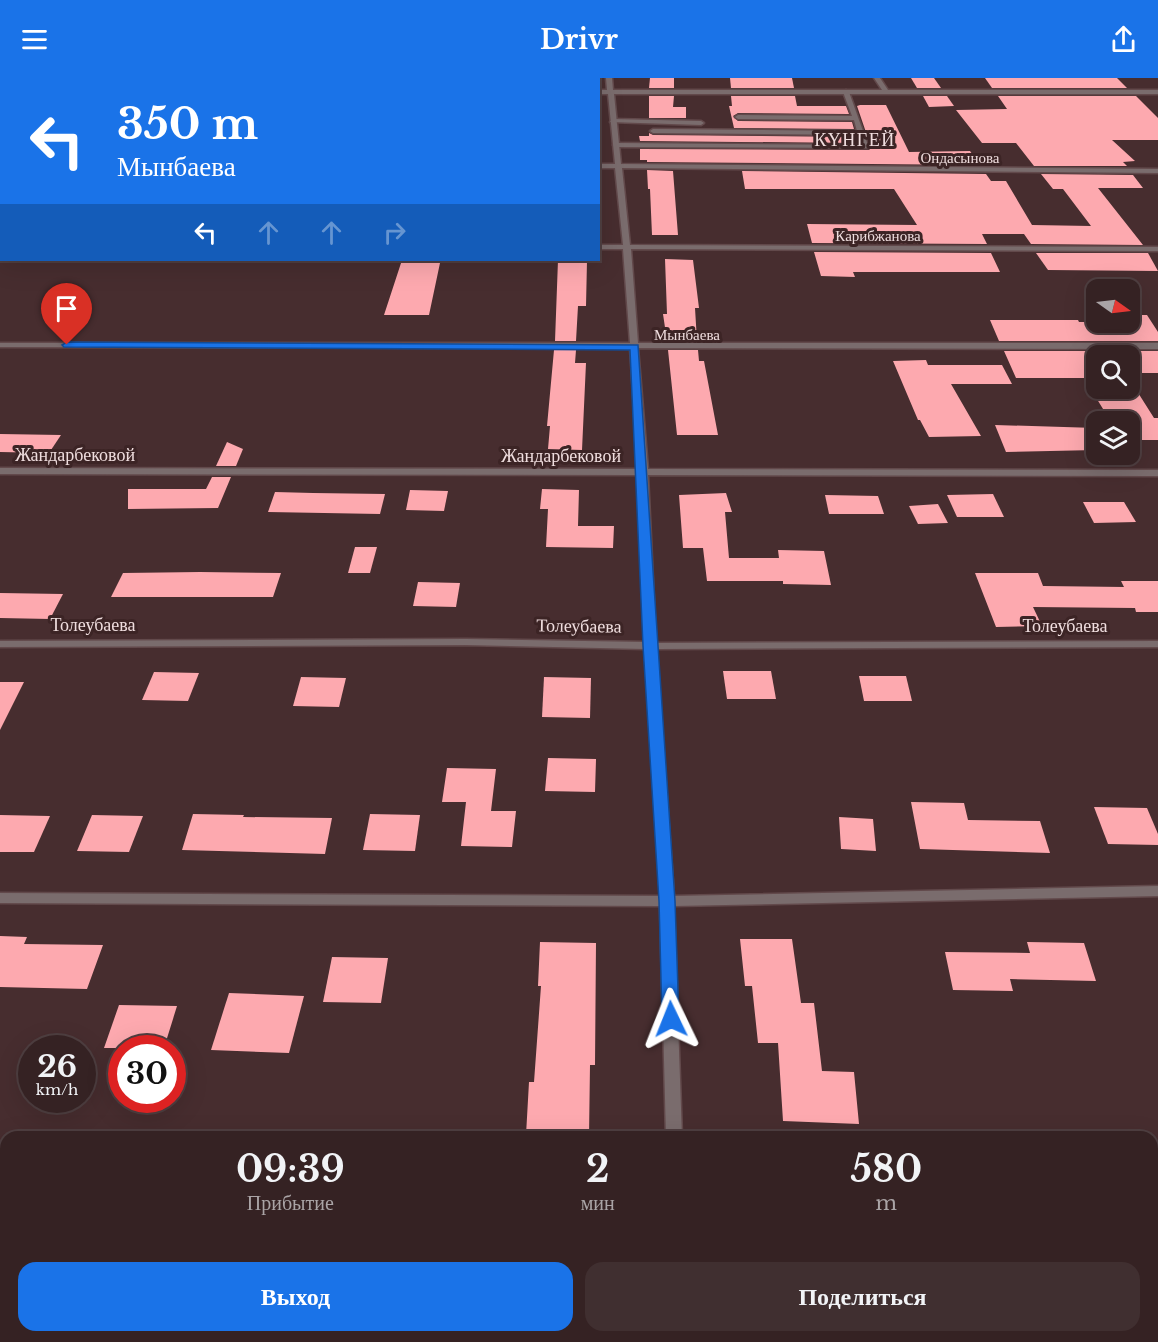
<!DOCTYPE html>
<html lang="ru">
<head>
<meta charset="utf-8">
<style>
  :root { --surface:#352223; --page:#402f30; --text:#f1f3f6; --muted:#aaa4a6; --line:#4f3f41; --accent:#1a73e8 }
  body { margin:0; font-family:"Libre Baskerville",serif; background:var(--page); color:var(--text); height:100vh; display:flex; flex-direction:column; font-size:22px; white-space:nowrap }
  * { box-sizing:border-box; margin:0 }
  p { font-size:20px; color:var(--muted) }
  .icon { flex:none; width:33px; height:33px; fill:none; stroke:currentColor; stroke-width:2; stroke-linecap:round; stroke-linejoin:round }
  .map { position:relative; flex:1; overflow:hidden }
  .sheet { position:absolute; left:0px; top:1053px; width:1158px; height:212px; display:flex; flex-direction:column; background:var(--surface); border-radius:18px 18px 0 0; box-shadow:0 6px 24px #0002,0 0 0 2px var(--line) }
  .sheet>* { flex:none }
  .guide { position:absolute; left:0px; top:0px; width:600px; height:183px; box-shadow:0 6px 24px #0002,0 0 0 2px var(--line); background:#1a73e8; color:#fff; overflow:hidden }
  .needle { width:39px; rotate:104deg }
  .fabs { position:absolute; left:1086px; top:201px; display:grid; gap:12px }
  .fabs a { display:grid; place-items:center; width:54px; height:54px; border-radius:12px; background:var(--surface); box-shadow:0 6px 24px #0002,0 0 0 2px var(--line); font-size:30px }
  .speed { position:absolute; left:18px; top:957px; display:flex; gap:12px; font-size:30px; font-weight:700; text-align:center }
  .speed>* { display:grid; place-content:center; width:78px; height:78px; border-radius:50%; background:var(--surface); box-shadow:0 6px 24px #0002,0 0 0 2px var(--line); line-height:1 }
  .speed small { font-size:15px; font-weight:400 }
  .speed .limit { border:9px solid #d22; background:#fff; color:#111 }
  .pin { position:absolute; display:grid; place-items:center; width:51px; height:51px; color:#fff; margin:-62px -26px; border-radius:50% 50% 50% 0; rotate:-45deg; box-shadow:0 0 6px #0007 }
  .pin .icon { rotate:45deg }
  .me { position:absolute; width:66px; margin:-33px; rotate:358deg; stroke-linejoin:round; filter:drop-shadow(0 0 4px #0008) }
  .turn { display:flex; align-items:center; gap:21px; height:126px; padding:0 18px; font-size:27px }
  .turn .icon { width:78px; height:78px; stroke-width:2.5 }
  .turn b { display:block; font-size:42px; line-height:51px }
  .lanes { display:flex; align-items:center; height:57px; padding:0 18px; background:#0003; justify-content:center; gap:30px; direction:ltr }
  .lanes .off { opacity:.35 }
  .eta { display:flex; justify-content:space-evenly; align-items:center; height:102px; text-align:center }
  .eta b { font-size:36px; font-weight:800; line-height:42px }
  .action { display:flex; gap:12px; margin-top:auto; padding:12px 18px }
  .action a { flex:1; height:69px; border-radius:18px; background:var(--accent); color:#fff; font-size:24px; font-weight:800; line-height:69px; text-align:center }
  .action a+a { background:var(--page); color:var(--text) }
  header { display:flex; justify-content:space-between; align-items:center; height:78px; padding:0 18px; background:var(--accent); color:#fff; font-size:27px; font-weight:800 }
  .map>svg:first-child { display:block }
</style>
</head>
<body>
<header><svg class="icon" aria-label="menu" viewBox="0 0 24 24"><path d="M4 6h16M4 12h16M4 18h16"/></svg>Drivr<svg class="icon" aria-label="share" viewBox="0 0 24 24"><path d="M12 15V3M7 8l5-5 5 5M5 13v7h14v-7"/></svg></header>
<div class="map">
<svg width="1158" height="1264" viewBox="0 0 1158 1264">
  <rect width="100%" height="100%" fill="#472d2f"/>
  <g fill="#fda9af">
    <path d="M650 0H674V10H649Z"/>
    <path d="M730 0H792L794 10H731Z"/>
    <path d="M911 0H934L941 10H917Z"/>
    <path d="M985 0H1117L1127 10H992Z"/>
    <path d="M649 18H674L673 29H686V40H649Z"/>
    <path d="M731 18H795L797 28H846L849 36 738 35 733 38 738 43 852 44 854 51 734 50 729 28H732Z"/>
    <path d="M923 18H947L954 28 929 29Z"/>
    <path d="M998 18H1136L1158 40V62H1112L1135 83 1123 84 1127 88H1034L1016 65H982L956 32 1007 31Z"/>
    <path d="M860 27H886L909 74 970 73 980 87 647 84V82H640V71L869 72 871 69 857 28Z"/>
    <path d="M649 55 653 57 857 59 860 65 640 63 639 58H649Z"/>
    <path d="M647 92 673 93 678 157H652L650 111H648Z"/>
    <path d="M742 93 986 96 991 103H1006L1032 147 1091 148 1063 111H1053L1041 96 1133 97 1143 110H1098L1143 167 1031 166 1024 156H982L987 166 812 165 807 146 917 147 894 111H745Z"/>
    <path d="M814 174 991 175 1000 194H853L855 199 821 198Z"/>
    <path d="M1036 175H1148L1158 193 1048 192Z"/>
    <path d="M665 181 693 182 699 230H695L697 263H667L663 236H667Z"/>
    <path d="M402 182H431L430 185H440L429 237H384Z"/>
    <path d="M558 182 587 183 586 228H578L576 263H555Z"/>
    <path d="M1130 237H1147L1158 254V263H999L990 242H1078L1079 244H1130Z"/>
    <path d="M554 272H576L575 285H586L582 372 548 371 550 348H547Z"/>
    <path d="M668 272H698L699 283H704L718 357H677Z"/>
    <path d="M1004 273H1158V295H1130V278H1096V310H1130V302L1154 340H1158V362H1130V344H1111L1084 300H1016Z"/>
    <path d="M926 282 928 287H1002L1012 306H951L981 358 929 359 920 342H918L893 283Z"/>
    <path d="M995 347 1096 350V372L1006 374Z"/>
    <path d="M0 356 61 357 49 375 0 374Z"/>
    <path d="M227 364 243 371 236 388H216Z"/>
    <path d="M212 399H231L218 430 128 431V411H206Z"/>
    <path d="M542 411 579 412 578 448H614L613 470 546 469 548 431H540Z"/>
    <path d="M410 412 448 413 444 433 406 432Z"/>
    <path d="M275 414 313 415 385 416 380 436 268 434Z"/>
    <path d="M726 415 732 434H725L729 480H779L778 472 824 473 831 507 783 506V503H707L703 470H683L679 417Z"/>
    <path d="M993 416 1004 439H957L947 417Z"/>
    <path d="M825 417 878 418 884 436H829Z"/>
    <path d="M1083 424H1124L1136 444 1094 445Z"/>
    <path d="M938 426 948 445 918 446 909 428Z"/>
    <path d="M355 469H377L370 495H348Z"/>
    <path d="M200 494 281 495 273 519H111L123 495Z"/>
    <path d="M975 495H1038L1043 508 1124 509 1121 503H1158V534H1136L1135 530 1033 529 1042 548 996 549Z"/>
    <path d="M418 504 460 505 456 529 413 528Z"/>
    <path d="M0 515 63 516 50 541 0 540Z"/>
    <path d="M723 593H771L776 621H727Z"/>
    <path d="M154 594 199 595 188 623 142 622Z"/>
    <path d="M859 598H906L912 623H864Z"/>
    <path d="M301 599 346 600 339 629 293 628Z"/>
    <path d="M544 599 591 600 590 640 542 639Z"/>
    <path d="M0 604H24L0 652Z"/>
    <path d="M548 680 596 681 595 714 545 713Z"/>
    <path d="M447 690 496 691 491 733H516L512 769 461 768 466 724H442Z"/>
    <path d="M911 724 964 725 968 742 1040 743 1050 775 920 771Z"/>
    <path d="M1094 729 1147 730 1158 756V767L1108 766Z"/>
    <path d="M193 736 244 737 243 739 332 740 325 776 182 772Z"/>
    <path d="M370 736 420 737 415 773 363 772Z"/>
    <path d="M0 737 50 738 34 774H0Z"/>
    <path d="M92 737 143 738 129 774 77 773Z"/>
    <path d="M839 739 873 741 876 773 841 771Z"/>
    <path d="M0 858 27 859 24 866 103 867 87 911 0 909Z"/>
    <path d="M740 861H792L801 925H814L822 993 854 994 859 1046 783 1043 778 965H758L752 908H745Z"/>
    <path d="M540 864 596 865 595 987H590L589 1059 526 1057 529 1004H534L541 908H538Z"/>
    <path d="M1027 864 1084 865 1096 903 1010 901 1013 913 953 912 945 874 1030 875Z"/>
    <path d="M332 879 388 880 381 925 323 924Z"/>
    <path d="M229 915 304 918 289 975 211 972Z"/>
    <path d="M119 927 177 928 164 970H104Z"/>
  </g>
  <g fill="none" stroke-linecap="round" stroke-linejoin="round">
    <defs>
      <g id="lane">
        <path d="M846 12 849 14 869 70 616 69 613 67 616 65 863 67 859 57 653 55 650 53 653 51 857 53 854 42 738 41 735 39 738 37 852 38 843 14Z"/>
        <path d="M612 41 701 43 704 45 701 47 610 44Z"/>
      </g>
      <g id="street">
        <path d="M55 0H61L54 2Z"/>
        <path d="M606 0H612L613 12H882L874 0H880L888 12H1158V16H614L621 86 1158 91V95L622 90 630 167 1158 169V173L631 171 638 265H1158V271L638 270 648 391 1158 392V398L648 397 656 565 1158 563V569L656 571 674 818 1158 808V818L674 828 682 1059H666L660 828 0 825V815L660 818 645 571 466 567 0 569V563L466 561 644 564 638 397 0 396V390L638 391 630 270 0 269V265H630L623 171H598V167H623L615 90H598V86H615L608 16H598V12H607Z"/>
        <rect x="0" y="11" width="2" height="4"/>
        <path d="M2 67V73H0V68Z"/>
        <rect x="0" y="86" width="2" height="4"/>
        <rect x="0" y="164" width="2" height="4"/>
        <rect x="0" y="1195" width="6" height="16"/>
        <rect x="1152" y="1206" width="6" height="16"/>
        <path d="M672 1258H690L691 1264H673Z"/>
      </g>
    </defs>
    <use href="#lane" stroke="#62494b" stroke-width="3"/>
    <use href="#street" stroke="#62494b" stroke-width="3"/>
    <use href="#lane" fill="#7a6c6d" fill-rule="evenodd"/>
    <use href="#street" fill="#7a6c6d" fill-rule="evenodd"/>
  </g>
  <path fill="#1a73e8" stroke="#114b97" stroke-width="1.5" d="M67 264 638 267 675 823 679 941 677 946 671 948 665 946 662 941 659 823 643 568 630 272 64 269 62 267Z"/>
  <g text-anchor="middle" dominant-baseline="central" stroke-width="6" stroke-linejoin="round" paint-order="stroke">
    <g font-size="15" fill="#efddde" stroke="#3c2425">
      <text x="960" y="79">Ондасынова</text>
      <text x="878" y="157">Карибжанова</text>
      <text x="687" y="256">Мынбаева</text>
    </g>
    <g font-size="18" letter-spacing="1.5" fill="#efddde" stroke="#3c2425">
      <text x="855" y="62">КҮНГЕЙ</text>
    </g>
    <g font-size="18" fill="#efddde" stroke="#3c2425">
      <text x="75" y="377">Жандарбековой</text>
      <text x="561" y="378">Жандарбековой</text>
      <text x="93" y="547">Толеубаева</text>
      <text transform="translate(579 548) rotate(1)">Толеубаева</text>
      <text x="1065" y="548">Толеубаева</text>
    </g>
  </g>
</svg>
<div class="fabs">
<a><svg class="needle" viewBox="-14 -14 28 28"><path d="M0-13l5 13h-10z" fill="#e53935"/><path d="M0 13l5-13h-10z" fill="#aaa4a6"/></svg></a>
<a><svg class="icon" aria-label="search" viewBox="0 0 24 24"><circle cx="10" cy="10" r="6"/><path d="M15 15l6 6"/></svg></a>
<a><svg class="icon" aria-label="layers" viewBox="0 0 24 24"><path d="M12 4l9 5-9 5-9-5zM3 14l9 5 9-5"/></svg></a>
</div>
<div class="speed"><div>26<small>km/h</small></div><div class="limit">30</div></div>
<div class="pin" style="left:67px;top:267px;background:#d93025"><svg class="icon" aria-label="arrive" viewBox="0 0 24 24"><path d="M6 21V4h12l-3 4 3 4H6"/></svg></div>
<svg class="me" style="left:671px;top:941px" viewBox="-20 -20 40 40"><path d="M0-17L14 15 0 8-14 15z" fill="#1a73e8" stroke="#fff" stroke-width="4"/></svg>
<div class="guide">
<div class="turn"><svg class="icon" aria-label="left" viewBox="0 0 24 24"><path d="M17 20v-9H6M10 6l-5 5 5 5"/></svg><div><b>350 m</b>Мынбаева</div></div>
<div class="lanes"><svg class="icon" aria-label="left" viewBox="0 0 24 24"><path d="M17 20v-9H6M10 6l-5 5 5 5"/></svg><svg class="icon off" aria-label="ahead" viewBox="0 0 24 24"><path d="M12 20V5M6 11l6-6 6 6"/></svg><svg class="icon off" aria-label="ahead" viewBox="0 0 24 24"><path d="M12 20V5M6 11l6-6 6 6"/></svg><svg class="icon off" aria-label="right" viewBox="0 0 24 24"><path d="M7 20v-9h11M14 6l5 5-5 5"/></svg></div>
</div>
<section class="sheet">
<div class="eta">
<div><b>09:39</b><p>Прибытие</p></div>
<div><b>2</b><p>мин</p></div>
<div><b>580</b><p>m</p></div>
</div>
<div class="action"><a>Выход</a><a>Поделиться</a></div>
</section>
</div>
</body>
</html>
